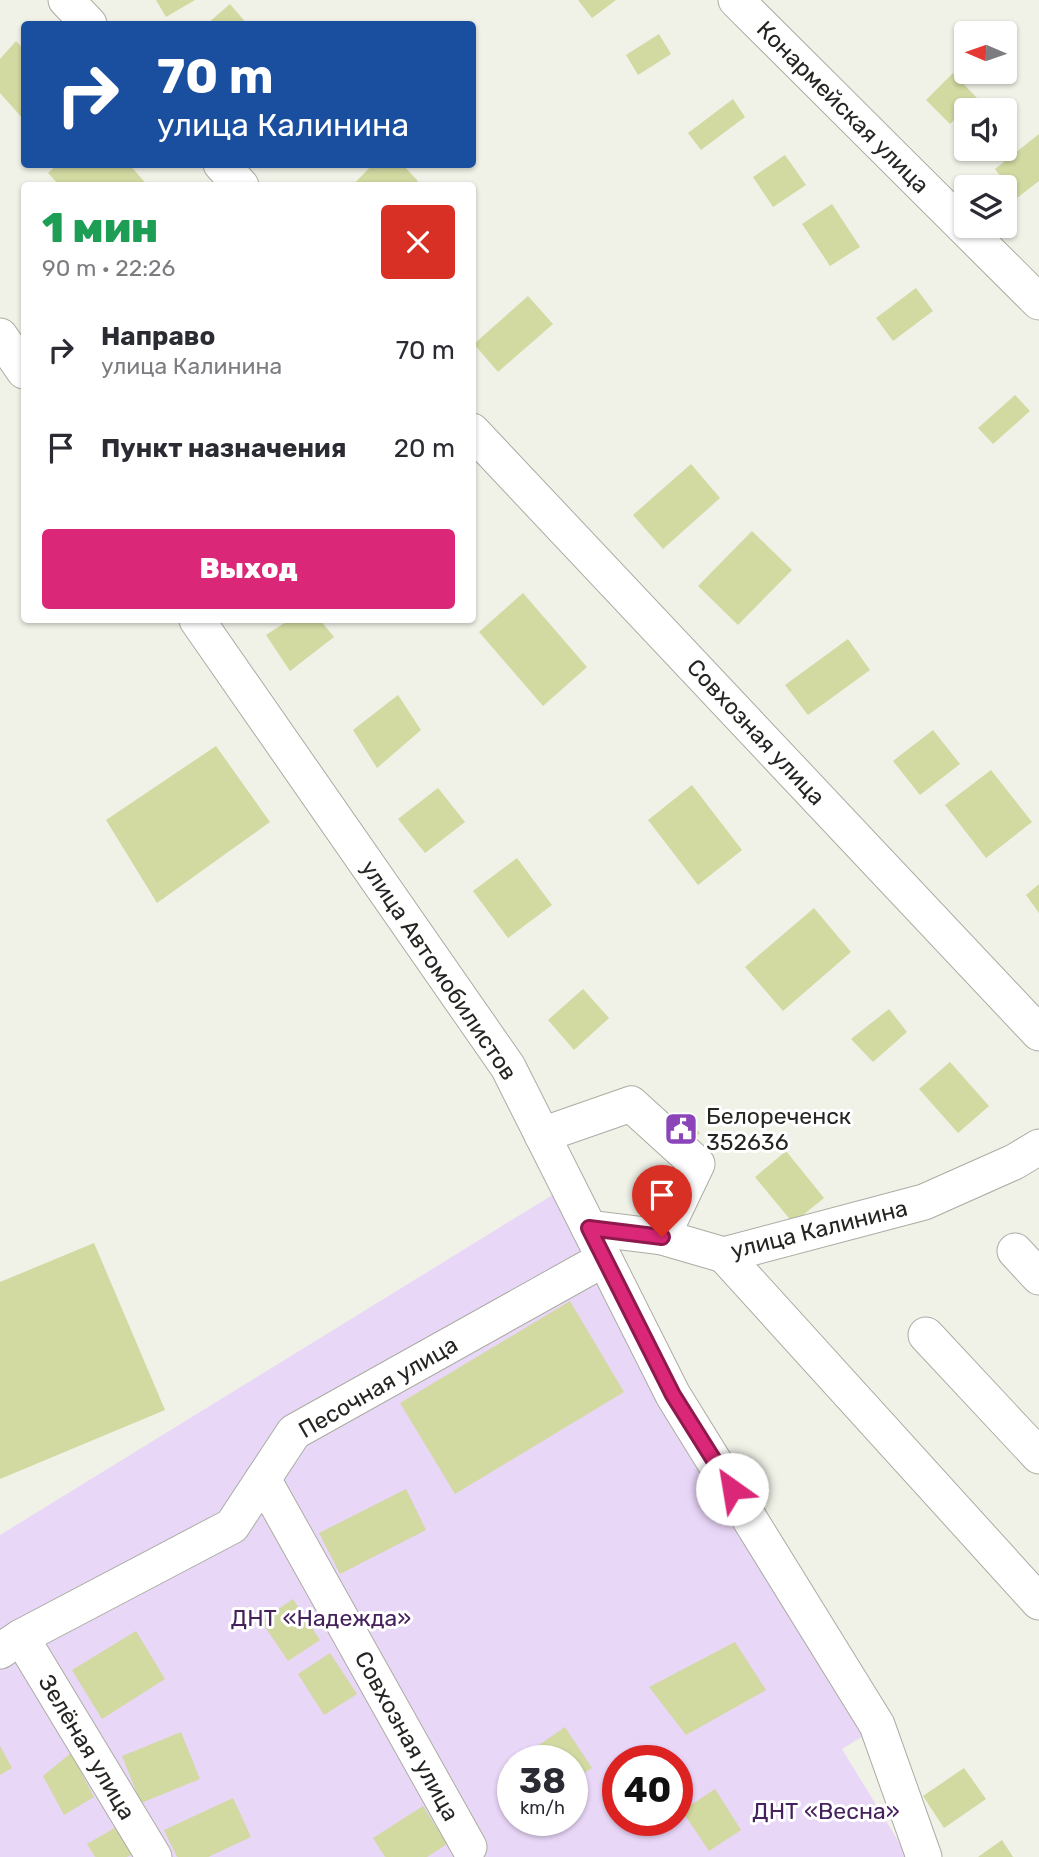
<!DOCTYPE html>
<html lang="ru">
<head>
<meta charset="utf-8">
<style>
  :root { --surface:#fff; --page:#f7f7f7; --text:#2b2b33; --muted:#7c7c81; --accent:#db2777 }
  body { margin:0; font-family:Rubik,sans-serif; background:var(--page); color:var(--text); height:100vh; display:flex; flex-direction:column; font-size:26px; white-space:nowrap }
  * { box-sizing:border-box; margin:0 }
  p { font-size:23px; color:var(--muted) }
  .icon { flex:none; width:38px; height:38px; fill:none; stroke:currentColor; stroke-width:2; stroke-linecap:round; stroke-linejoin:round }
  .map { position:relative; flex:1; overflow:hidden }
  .panel { position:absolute; left:21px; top:182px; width:455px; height:441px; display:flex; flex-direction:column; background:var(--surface); border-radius:7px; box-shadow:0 2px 5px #0004 }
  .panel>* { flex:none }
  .banner { position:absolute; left:21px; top:21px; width:455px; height:147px; border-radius:7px; box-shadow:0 2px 5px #0004; background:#1a4fa0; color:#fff; overflow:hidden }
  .needle { width:46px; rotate:272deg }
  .controls { position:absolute; left:954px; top:21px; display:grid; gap:14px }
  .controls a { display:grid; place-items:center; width:63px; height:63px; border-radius:7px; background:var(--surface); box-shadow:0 2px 5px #0004; font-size:35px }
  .speed { position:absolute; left:497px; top:1745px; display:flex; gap:14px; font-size:35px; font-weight:700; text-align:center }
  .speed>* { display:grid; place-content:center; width:91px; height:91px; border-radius:50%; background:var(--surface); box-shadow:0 2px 5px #0004; line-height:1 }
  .speed small { font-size:18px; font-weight:400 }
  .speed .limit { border:10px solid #d22; background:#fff; color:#111 }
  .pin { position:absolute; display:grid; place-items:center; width:60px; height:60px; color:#fff; margin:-72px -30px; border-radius:50% 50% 50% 0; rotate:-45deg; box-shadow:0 0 7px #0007 }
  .pin .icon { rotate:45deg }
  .me { position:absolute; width:77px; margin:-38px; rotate:328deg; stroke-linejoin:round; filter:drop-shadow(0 0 5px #0008) }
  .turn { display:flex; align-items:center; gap:24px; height:147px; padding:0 21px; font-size:32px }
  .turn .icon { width:91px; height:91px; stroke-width:2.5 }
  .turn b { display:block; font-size:49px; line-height:60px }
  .round { display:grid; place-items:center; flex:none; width:74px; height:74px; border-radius:7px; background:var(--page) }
  .headline { display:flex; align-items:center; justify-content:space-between; height:119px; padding:0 21px }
  h1 { font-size:42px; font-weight:800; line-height:52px; color:#1e9e55 }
  .primary-button { display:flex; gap:14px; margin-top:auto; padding:14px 21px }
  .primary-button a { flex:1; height:80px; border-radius:7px; background:var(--accent); color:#fff; font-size:28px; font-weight:800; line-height:80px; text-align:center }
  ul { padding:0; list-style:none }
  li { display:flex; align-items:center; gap:21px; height:98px; padding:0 21px }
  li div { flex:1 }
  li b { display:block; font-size:26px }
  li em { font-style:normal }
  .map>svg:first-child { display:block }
</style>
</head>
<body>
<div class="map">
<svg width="1039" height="1857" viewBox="0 0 1039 1857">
  <rect width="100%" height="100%" fill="#f0f2e8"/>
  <path fill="#e9d7f8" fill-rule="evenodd" d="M554 1194 868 1733 842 1749 908 1857H0V1535ZM513 1760H572V1820H513ZM618 1760H677V1820H618Z"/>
  <g fill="#d2d9a1">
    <path d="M156 0H195L166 17Z"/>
    <path d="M578 0H616L592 18Z"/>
    <path d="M230 4 247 24H207Z"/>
    <path d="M659 34 671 54 638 75 626 55Z"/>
    <path d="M16 41 24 50V120L0 93V59Z"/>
    <path d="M953 73 977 98 950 124 926 100Z"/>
    <path d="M733 99 745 117 701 150 688 133Z"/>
    <path d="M1039 134V181L1017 198 995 169Z"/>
    <path d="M785 155 806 185 773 207 753 177Z"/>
    <path d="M58 164H129L148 186H60L48 173Z"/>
    <path d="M373 164H402L418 181 414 186H352Z"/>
    <path d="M832 204 860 247 830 266 802 224Z"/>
    <path d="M916 288 933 311 893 341 876 318Z"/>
    <path d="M528 296 553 324 498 372 474 344Z"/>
    <path d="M1015 395 1030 411 993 444 978 428Z"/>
    <path d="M691 464 720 498 663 549 633 515Z"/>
    <path d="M752 531 792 570 738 625 698 586Z"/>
    <path d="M523 593 587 667 543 706 479 632Z"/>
    <path d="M289 620H320L334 637 290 671 266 635Z"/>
    <path d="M848 639 870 670 808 715 785 685Z"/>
    <path d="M398 695 421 730 377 768 353 730Z"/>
    <path d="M933 730 960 764 920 795 893 761Z"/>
    <path d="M216 746 270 822 157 903 106 820Z"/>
    <path d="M991 770 1032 822 986 858 945 805Z"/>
    <path d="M692 785 742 850 698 885 648 820Z"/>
    <path d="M438 788 465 822 425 853 398 819Z"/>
    <path d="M517 858 552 905 508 938 473 891Z"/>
    <path d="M1039 884V913L1026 895Z"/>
    <path d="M814 908 851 952 783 1011 745 967Z"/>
    <path d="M583 989 609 1018 574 1050 548 1020Z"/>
    <path d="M889 1009 907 1032 873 1062 851 1039Z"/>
    <path d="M950 1062 989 1106 958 1133 919 1089Z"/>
    <path d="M680 1112 700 1133 687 1145 667 1124Z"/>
    <path d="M786 1151 824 1198 793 1223 755 1177Z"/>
    <path d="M94 1243 165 1410 0 1479V1282Z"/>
    <path d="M570 1301 624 1392 455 1494 400 1403Z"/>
    <path d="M406 1489 426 1530 340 1574 319 1533Z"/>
    <path d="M293 1599 320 1640 288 1661 261 1621Z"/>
    <path d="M136 1631 165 1679 102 1719 72 1670Z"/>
    <path d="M735 1642 766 1690 686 1735 649 1687Z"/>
    <path d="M330 1653 357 1694 324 1715 298 1674Z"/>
    <path d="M565 1727 592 1768 572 1781V1760H540L533 1749Z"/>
    <path d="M181 1732 200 1779 141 1803 122 1756Z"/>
    <path d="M0 1746 12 1768 0 1775Z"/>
    <path d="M71 1753 94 1797 64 1815 43 1776Z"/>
    <path d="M964 1768 986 1799 944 1828 923 1796Z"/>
    <path d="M715 1789 741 1830 709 1851 682 1811Z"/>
    <path d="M233 1798 251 1837 208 1857H177L164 1830Z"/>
    <path d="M423 1806 447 1844 427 1857H385L373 1838Z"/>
    <path d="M118 1826 134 1853 127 1857H95L87 1844Z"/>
    <path d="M1002 1840 1013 1857H978Z"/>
  </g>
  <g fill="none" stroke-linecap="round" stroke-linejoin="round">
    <defs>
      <g id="minor">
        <path d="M66 0 89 24"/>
        <path d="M736 0 1039 302"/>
        <path d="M221 164 241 186"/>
        <path d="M0 336 24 371"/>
        <path d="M472 431 1039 1033"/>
        <path d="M197 620 508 1067 673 1395 877 1725 924 1857"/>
        <path d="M542 1135 631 1104 697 1164 662 1237"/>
        <path d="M589 1228 662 1237 724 1255 924 1202 1014 1162 1039 1147"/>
        <path d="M1015 1251 1039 1277"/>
        <path d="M724 1255 1039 1602"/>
        <path d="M926 1335 1039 1456"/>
        <path d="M263 1479 469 1847"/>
        <path d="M21 1637 154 1857"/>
        <path d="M0 1651 21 1637 232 1526 294 1432 604 1259"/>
      </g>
    </defs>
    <use href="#minor" stroke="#abaca3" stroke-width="37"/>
    <use href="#minor" stroke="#fff" stroke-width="35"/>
  </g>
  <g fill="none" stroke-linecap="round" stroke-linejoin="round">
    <defs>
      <path id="route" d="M662 1237 589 1228 673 1395 732 1489"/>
    </defs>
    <use href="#route" stroke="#8e194d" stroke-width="18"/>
    <use href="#route" stroke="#db2777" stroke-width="12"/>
  </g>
  <defs>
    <symbol id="civic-square" viewBox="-11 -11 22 22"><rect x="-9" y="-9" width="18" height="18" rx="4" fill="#8c45b8" stroke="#fff"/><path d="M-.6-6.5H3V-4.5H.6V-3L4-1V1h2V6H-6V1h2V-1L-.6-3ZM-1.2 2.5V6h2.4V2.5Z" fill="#fff"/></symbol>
  </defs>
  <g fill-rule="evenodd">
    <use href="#civic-square" x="662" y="1110" width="38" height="38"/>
  </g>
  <g text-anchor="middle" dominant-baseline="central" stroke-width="6" stroke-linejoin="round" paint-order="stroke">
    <g font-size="23" fill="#252622" stroke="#fff">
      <text transform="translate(843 107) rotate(45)">Конармейская улица</text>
      <text transform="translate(756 732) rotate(47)">Совхозная улица</text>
      <text transform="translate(439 970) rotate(56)">улица Автомобилистов</text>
      <text transform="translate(819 1229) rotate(-14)">улица Калинина</text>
      <text transform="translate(378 1387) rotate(-30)">Песочная улица</text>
      <text transform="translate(407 1736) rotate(61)">Совхозная улица</text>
      <text transform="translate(87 1747) rotate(59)">Зелёная улица</text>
    </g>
    <g font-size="23" fill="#252622" stroke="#fff" text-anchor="start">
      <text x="706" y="1116">Белореченск<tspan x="706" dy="26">352636</tspan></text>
    </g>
    <g font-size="23" fill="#46225d" stroke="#fff">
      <text x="321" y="1618">ДНТ «Надежда»</text>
      <text x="826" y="1811">ДНТ «Весна»</text>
    </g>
  </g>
</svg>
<div class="controls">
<a><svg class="needle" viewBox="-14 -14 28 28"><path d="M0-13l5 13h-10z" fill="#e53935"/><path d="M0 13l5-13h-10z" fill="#7c7c81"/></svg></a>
<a><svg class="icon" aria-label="sound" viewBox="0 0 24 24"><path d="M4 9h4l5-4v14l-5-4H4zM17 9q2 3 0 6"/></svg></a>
<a><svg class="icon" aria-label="layers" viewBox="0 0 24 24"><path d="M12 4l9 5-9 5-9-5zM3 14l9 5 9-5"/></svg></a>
</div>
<div class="speed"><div>38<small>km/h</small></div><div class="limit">40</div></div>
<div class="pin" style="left:662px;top:1237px;background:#d93025"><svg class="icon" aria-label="arrive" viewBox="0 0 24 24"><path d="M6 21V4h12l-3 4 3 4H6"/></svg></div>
<svg class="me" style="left:732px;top:1489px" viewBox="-20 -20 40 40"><circle r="19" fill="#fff"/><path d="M0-13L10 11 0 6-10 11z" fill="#db2777"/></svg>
<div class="banner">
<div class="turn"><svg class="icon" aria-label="right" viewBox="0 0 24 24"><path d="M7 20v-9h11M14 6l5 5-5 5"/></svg><div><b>70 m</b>улица Калинина</div></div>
</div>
<section class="panel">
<div class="headline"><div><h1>1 мин</h1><p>90 m · 22:26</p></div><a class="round" style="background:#d93025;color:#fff"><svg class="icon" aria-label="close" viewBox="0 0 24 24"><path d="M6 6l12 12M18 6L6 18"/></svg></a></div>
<ul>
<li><svg class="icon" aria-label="right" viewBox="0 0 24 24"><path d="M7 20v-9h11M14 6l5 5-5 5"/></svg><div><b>Направо</b><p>улица Калинина</p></div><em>70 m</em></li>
<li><svg class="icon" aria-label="arrive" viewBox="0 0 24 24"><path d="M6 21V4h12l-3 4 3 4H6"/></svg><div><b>Пункт назначения</b></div><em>20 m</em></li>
</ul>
<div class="primary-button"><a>Выход</a></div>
</section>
</div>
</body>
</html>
